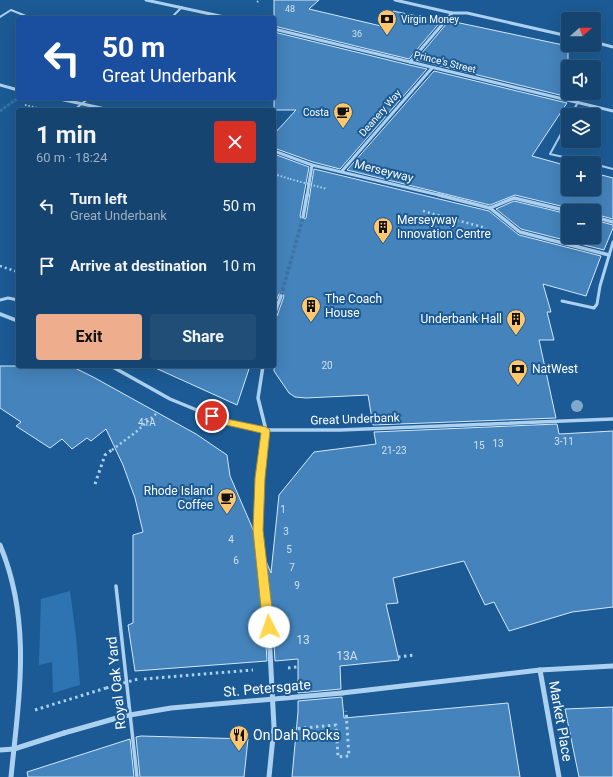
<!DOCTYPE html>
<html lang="en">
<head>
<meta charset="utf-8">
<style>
  :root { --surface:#14446f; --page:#214e77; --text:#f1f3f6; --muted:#9db0c3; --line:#335c82; --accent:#eead8d }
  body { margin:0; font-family:Roboto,sans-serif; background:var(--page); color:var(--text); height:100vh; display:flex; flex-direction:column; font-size:15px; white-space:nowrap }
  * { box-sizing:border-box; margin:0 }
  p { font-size:13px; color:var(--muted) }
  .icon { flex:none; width:22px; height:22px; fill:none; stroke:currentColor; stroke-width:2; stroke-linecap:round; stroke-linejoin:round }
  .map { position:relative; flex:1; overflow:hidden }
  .panel { position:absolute; left:16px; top:108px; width:260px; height:260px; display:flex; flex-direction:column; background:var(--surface); border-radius:4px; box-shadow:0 4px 16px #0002,0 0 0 1px var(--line) }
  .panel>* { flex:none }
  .hud { position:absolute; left:16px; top:16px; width:260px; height:84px; border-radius:4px; box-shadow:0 4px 16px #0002,0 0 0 1px var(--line); background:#1a4fa0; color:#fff; overflow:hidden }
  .needle { width:26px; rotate:69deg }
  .tools { position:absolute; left:561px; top:12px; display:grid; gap:8px }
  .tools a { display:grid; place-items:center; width:40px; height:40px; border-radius:4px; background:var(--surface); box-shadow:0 4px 16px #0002,0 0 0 1px var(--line); font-size:20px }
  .pin { position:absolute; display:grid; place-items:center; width:34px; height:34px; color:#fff; margin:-17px; border:2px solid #fff; border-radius:50%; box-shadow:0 1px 4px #0007 }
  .me { position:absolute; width:44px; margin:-22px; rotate:356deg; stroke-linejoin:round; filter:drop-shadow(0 0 3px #0008) }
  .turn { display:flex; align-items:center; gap:14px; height:84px; padding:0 20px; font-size:18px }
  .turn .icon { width:52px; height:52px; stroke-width:2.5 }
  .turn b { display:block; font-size:28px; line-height:34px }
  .round { display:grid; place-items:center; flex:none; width:42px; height:42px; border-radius:4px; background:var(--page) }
  .headline { display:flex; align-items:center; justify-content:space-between; height:68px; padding:0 20px }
  h1 { font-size:24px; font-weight:700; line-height:30px }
  .button { display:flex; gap:8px; margin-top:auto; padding:8px 20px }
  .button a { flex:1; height:46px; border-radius:4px; background:var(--accent); color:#111; font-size:16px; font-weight:700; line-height:46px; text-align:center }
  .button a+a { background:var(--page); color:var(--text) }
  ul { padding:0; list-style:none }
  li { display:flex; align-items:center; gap:12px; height:60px; padding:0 20px }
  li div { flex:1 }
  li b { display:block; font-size:15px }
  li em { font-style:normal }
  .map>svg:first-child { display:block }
</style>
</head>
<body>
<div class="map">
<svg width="613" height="777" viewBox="0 0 613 777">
  <rect width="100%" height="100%" fill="#1b5a94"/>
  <path fill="#2e74b2" d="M70 591 76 636 80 685 53 693 52 662 39 665 41 599Z"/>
  <g fill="#4483bb" stroke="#d3e8fb">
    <path d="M274 0H319L309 9 381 26 393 11 441 21 409 59 274 26Z"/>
    <path d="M455 22 568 46V97L416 60 447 23 454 24Z"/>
    <path d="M274 32 409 65 427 69 340 169 313 162 274 148V134L296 110H274Z"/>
    <path d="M434 71 567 103 532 156 568 166V189H594V173L613 178V219L594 214V211H571L569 208 515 195 490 205 347 170Z"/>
    <path d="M274 154 309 167 300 216 302 220 306 218 314 169 489 211 519 235 601 256 586 296 543 284 551 312H547L554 340H539L556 418 373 425 368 395 306 398 295 397 289 393 274 371V318L277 316 284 296 282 293 279 294 274 306Z"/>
    <path d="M514 201 568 214V237H594V220L613 225V228L604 250 521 229 496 209Z"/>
    <path d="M0 366H71L95 378 196 434 227 455 230 476 255 534 264 613 267 661 135 671 128 625 133 623V535L143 532 135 498 123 465 106 429 91 441 87 438 72 449 62 439 50 448 16 426 21 422 0 408Z"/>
    <path d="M151 366H250L237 405Z"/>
    <path d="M557 424 559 434 613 431V607L572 612 509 631 494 602 485 605 464 561 393 578 398 603 386 604 399 660 340 666 341 689 298 693V659L275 661 272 613 266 561 271 573 279 495 314 452 376 444 374 432Z"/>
    <path d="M342 697 344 718 508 703 520 777H292L298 712V701Z"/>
    <path d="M613 707V777H579L565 709Z"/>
    <path d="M141 736 248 739 244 777H140L136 737Z"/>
    <path d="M130 739 134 777H28L27 772Z"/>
  </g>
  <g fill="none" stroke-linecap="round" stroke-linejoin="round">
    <path stroke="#3d73a4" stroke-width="3" stroke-dasharray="3 1.5" stroke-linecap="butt" d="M0 111 18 98"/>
    <g stroke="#3d73a4" stroke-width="3.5" stroke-dasharray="3.5 2" stroke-linecap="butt">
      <path d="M16 271 18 269"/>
      <path d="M281 296 303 217"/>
    </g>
    <g stroke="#acd0ef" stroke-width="2" stroke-dasharray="1.5 2" stroke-linecap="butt">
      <path d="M257 2 260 0"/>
      <path d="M25 105 42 109"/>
      <path d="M274 174 290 179"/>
    </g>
    <g stroke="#acd0ef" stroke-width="2.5" stroke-dasharray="2 3" stroke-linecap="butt">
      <path d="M423 211 486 228"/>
      <path d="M0 266 18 272"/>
      <path d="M112 450 136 432 158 412"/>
    </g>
    <g stroke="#acd0ef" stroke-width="3" stroke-dasharray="2.5 3.5" stroke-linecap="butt">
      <path d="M95 484 105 455 113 449"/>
      <path d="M398 657 415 655"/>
      <path d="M288 668 297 667"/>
      <path d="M144 679 253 670"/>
      <path d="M35 710 106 688"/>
      <path d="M292 729 336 725 338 757 349 756 346 711"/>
    </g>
    <g stroke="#acd0ef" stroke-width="2">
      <path d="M0 17 11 10 31 18"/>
      <path d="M171 18 182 7"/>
      <path d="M571 115 578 102"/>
      <path d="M568 121 550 154 590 163"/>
      <path d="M594 164 613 169"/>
    </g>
    <g stroke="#acd0ef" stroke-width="3">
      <path d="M0 300 8 298 18 300"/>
      <path d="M562 301 594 308 597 304 600 286 613 242"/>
    </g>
    <path stroke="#acd0ef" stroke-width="3.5" d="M116 586 137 777"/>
    <g stroke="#acd0ef" stroke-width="3">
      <path d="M146 0 229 18"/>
      <path d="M395 0 452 13H467L568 36"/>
      <path d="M274 29 613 111"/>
      <path d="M594 42 613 47"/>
      <path d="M410 62 452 13"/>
      <path d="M0 85 18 90"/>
      <path d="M55 98 110 110"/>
      <path d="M274 151 312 165 443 196"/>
      <path d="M342 171 432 68"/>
      <path d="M307 196 312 165"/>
    </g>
    <g stroke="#acd0ef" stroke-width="3.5">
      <path d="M439 195 490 208 514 198 568 211"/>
      <path d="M490 208 520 232 609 255"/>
      <path d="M303 217 307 195"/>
      <path d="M594 217 613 222"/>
      <path d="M0 314 18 321"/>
      <path d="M274 315 281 296"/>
      <path d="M111 366 170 399 226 422 266 430H340L613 419"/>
      <path d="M263 366 258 398 266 430 264 450"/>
    </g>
    <g stroke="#acd0ef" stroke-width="5">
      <path d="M264 449 260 478 258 529 268 613 274 727 269 777"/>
      <path d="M0 545C32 621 19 697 11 777"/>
      <path d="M540 670 559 777"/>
      <path d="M342 693 540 670 613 666"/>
      <path d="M0 750 14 749 64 733"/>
    </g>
    <path stroke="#acd0ef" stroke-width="2" stroke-dasharray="1.5 2" stroke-linecap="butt" d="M290 179 327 189"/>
    <path stroke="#acd0ef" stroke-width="3" stroke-dasharray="2.5 3.5" stroke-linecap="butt" d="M106 688 138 679"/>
    <path stroke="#acd0ef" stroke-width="2" d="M74 110 89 98"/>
    <path stroke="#acd0ef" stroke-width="5" d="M64 733 124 716 171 708 342 693"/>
  </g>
  <circle fill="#80a8cd" cx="577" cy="406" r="6"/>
  <path fill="#ffd54a" stroke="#a68a30" d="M212 412 227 419 266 427 270 430 265 478 263 530 274 627 273 630 269 632 265 630 263 627 253 530 255 478 261 433 226 425 208 418 207 416 208 414Z"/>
  <defs>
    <symbol id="bank-pin" viewBox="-11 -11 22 30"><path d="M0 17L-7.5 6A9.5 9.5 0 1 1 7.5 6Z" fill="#ffc76a" stroke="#1b5a94"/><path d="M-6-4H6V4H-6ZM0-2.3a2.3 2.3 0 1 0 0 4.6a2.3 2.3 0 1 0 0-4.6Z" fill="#111"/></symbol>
    <symbol id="cafe-pin" viewBox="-11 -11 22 30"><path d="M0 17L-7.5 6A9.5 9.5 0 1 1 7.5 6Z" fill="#ffc76a" stroke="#1b5a94"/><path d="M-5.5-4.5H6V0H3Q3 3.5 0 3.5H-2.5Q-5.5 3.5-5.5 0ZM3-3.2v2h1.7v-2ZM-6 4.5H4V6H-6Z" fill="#111"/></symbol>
    <symbol id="building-pin" viewBox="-11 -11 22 30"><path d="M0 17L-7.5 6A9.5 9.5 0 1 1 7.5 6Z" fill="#ffc76a" stroke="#1b5a94"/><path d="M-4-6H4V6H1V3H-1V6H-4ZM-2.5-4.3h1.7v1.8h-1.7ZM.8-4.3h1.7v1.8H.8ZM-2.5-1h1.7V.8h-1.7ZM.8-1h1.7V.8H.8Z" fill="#111"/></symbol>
    <symbol id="restaurant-pin" viewBox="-11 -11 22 30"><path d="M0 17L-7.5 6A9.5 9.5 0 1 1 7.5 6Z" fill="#ffc76a" stroke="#1b5a94"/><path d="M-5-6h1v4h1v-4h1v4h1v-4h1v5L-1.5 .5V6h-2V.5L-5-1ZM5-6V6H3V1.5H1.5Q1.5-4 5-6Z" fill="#111"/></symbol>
  </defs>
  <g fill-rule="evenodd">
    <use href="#bank-pin" x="376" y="8" width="22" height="30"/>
    <use href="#cafe-pin" x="332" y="101" width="22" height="30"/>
    <use href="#building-pin" x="372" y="216" width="22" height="30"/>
    <use href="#building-pin" x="300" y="295" width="22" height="30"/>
    <use href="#building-pin" x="505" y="308" width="22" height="30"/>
    <use href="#bank-pin" x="507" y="358" width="22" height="30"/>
    <use href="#cafe-pin" x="216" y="487" width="22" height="30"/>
    <use href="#restaurant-pin" x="228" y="724" width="22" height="30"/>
  </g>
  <g text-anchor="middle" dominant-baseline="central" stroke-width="4" stroke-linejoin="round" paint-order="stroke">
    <g font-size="9" fill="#d0e0ee">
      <text x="290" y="9">48</text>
      <text x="357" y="34">36</text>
    </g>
    <g font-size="10" fill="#fff" stroke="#1b5a94" text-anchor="start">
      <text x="401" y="19">Virgin Money</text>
      <text x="329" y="112" text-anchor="end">Costa</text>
    </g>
    <g font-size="10" fill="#fff" stroke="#1b5a94">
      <text transform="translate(445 62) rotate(14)">Prince's Street</text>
      <text transform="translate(380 113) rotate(-49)">Deanery Way</text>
    </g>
    <g font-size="10" fill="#d0e0ee">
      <text x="327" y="365">20</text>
      <text x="147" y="422">41A</text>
      <text x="564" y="441">3-11</text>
      <text x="498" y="443">13</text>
      <text x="479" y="445">15</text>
      <text x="394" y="450">21-23</text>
      <text x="283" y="509">1</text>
      <text x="286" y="531">3</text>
      <text x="231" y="539">4</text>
      <text x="289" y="549">5</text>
      <text x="236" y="560">6</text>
      <text x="292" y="567">7</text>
      <text x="297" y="585">9</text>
    </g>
    <g font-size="12" fill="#fff" stroke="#1b5a94">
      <text transform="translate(384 171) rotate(14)">Merseyway</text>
      <text transform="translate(355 419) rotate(-2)">Great Underbank</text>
    </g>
    <g font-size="12" fill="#fff" stroke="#1b5a94" text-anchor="start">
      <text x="397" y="220">Merseyway<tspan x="397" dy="14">Innovation Centre</tspan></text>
      <text x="325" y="299">The Coach<tspan x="325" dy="14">House</tspan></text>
      <text x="502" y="319" text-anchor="end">Underbank Hall</text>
      <text x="532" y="369">NatWest</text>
      <text x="213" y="491" text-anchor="end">Rhode Island<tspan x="213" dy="14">Coffee</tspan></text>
    </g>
    <g font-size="12" fill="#d0e0ee">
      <text x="303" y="640">13</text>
      <text x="347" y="656">13A</text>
    </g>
    <g font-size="14" fill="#fff" stroke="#1b5a94">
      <text transform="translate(116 683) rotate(-96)">Royal Oak Yard</text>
      <text transform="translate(267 688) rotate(-5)">St. Petersgate</text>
      <text transform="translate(561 721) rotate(80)">Market Place</text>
    </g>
    <g font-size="14" fill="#fff" stroke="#1b5a94" text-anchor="start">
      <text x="253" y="735">On Dah Rocks</text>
    </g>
  </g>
</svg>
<div class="tools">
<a><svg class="needle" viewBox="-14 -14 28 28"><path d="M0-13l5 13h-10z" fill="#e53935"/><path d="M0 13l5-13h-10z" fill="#9db0c3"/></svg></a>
<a><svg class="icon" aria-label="sound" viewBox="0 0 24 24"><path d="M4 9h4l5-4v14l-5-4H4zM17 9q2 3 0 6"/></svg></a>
<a><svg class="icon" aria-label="layers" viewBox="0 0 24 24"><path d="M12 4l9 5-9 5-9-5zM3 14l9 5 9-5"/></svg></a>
<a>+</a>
<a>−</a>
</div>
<div class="pin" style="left:212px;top:416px;background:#d93025"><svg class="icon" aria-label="arrive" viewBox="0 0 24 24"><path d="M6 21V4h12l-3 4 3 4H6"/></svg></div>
<svg class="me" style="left:269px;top:627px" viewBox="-20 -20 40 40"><circle r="19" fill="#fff"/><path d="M0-13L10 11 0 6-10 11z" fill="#ffd54a"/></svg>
<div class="hud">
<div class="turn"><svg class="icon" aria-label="left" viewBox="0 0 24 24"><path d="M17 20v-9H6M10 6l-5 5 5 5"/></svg><div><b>50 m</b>Great Underbank</div></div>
</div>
<section class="panel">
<div class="headline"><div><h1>1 min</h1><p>60 m · 18:24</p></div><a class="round" style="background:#d93025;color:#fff"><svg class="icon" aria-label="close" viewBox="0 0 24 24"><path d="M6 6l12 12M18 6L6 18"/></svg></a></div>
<ul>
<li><svg class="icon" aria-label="left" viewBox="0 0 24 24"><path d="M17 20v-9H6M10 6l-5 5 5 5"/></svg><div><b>Turn left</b><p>Great Underbank</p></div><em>50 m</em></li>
<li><svg class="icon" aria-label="arrive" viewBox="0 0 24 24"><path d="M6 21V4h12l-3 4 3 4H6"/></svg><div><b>Arrive at destination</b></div><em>10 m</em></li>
</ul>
<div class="button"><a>Exit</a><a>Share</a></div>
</section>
</div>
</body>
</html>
